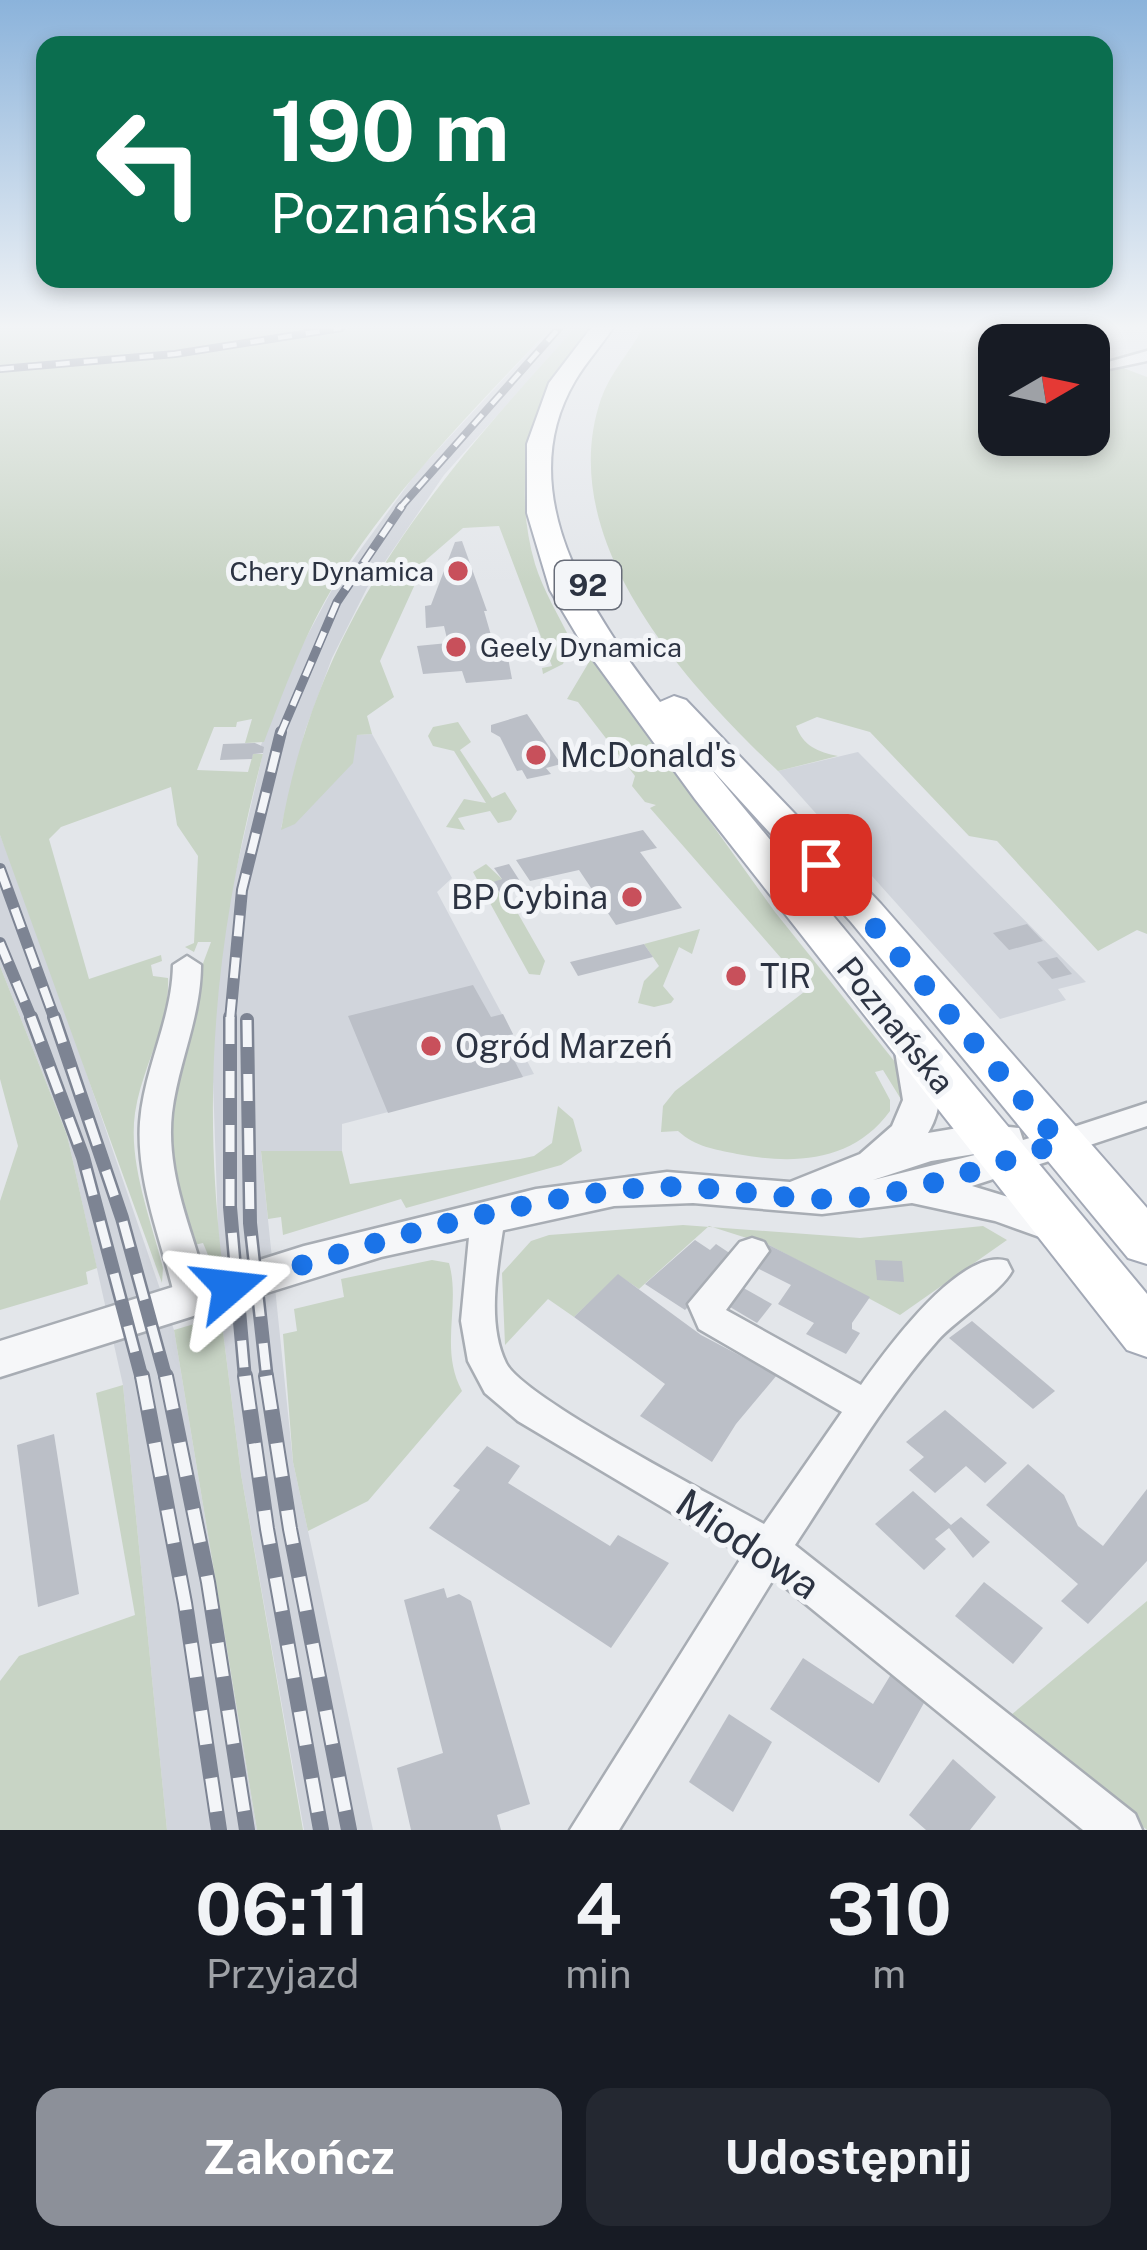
<!DOCTYPE html>
<html lang="pl">
<head>
<meta charset="utf-8">
<style>
  :root { --surface:#171b24; --page:#242831; --text:#f1f3f6; --muted:#9ea1a6; --accent:#8c9099 }
  body { margin:0; font-family:"Public Sans",sans-serif; background:var(--page); color:var(--text); height:100vh; display:flex; flex-direction:column; font-size:45px; white-space:nowrap }
  * { box-sizing:border-box; margin:0 }
  p { font-size:39px; color:var(--muted) }
  .icon { flex:none; width:66px; height:66px; fill:none; stroke:currentColor; stroke-width:2; stroke-linecap:round; stroke-linejoin:round }
  .map { position:relative; height:1830px; overflow:hidden }
  .sheet { display:flex; flex-direction:column; background:var(--surface); flex:1 }
  .sheet>* { flex:none }
  .guide { position:absolute; left:36px; top:36px; width:1077px; height:252px; border-radius:24px; box-shadow:0 6px 18px #0003; background:#0b6e4f; color:#fff; overflow:hidden }
  .needle { width:78px; rotate:81deg }
  .controls { position:absolute; left:978px; top:324px; display:grid; gap:24px }
  .controls a { display:grid; place-items:center; width:132px; height:132px; border-radius:24px; background:var(--surface); box-shadow:0 6px 18px #0003; font-size:60px }
  .pin { position:absolute; display:grid; place-items:center; width:102px; height:102px; color:#fff; margin:-51px; border-radius:24px; box-shadow:0 6px 18px #0006 }
  .me { position:absolute; width:132px; margin:-66px; rotate:73deg; stroke-linejoin:round; filter:drop-shadow(0 0 9px #0008) }
  .turn { display:flex; align-items:center; gap:42px; height:252px; padding:0 36px; font-size:54px }
  .turn .icon { width:156px; height:156px; stroke-width:2.5 }
  .turn b { display:block; font-size:84px; line-height:102px }
  .eta { display:flex; justify-content:space-evenly; align-items:center; height:204px; text-align:center }
  .eta b { font-size:72px; font-weight:700; line-height:84px }
  .action { display:flex; gap:24px; margin-top:auto; padding:24px 36px }
  .action a { flex:1; height:138px; border-radius:24px; background:var(--accent); color:#fff; font-size:48px; font-weight:700; line-height:138px; text-align:center }
  .action a+a { background:var(--page); color:var(--text) }
  .map>svg:first-child { display:block }
</style>
</head>
<body>
<div class="map">
<svg width="1147" height="1830" viewBox="0 0 1147 1830">
  <rect width="100%" height="100%" fill="#e3e6ea"/>
  <g fill="#d1d5dc">
    <path d="M551 328H575L444 475 367 588 332 658 305 731 281 828 357 735 372 734 452 878 437 892 534 1074 342 1124V1151L261 1152 293 1462 373 1830H304L241 1474 221 1316 212 1052 223 927 263 753 261 745 299 651 334 586 417 472Z"/>
    <path d="M858 752 1086 982 1058 989 1066 1000 1000 1019 778 771Z"/>
    <path d="M0 835 37 928 174 1330 257 1830H167L123 1385 67 1135 0 966Z"/>
  </g>
  <g fill="#c8d4c5">
    <path d="M0 328H332L158 353 0 367Z"/>
    <path d="M350 328H551C475 408 396 487 336 582 305 632 285 688 264 742L245 743 252 719 237 722 236 727H214L197 770 248 772 253 754H263C217 930 201 1079 222 1262H211L203 1243 194 1245 165 1134 199 974 211 942H198L194 952 185 947 194 943 198 856 177 825 171 787 61 827 49 839 89 979 161 955 162 961 151 965 153 976 168 978C170 1025 142 1066 135 1113 128 1163 151 1219 163 1268L162 1283 0 835V370L218 350Z"/>
    <path d="M575 328H591C532 394 510 478 535 564 543 590 559 616 571 641L563 664 543 674 542 668 552 666 499 526 463 528 426 560 380 661 394 697 367 716 372 734 357 735 353 763 295 824 281 830C319 614 434 484 575 328Z"/>
    <path d="M643 328H914L949 332 1017 328 1063 345H999V435H1089V355L1147 377V934L1137 930 1098 951 997 841 969 836 870 732 817 717 796 726C803 746 818 752 838 756L778 771C685 683 553 539 601 399 610 373 630 352 643 328Z"/>
    <path d="M592 657 775 912 903 1072 907 1109 883 1070 875 1072 890 1100V1111C853 1162 794 1165 737 1154 714 1149 696 1147 678 1131L661 1132 663 1106 675 1091 808 989 650 808 656 805 645 802 632 786 635 776 578 702 567 699Z"/>
    <path d="M458 722 471 742 460 750 492 798 505 792 517 811 511 820 498 823 490 811 458 818 465 830 446 827 464 799 486 803 454 751 433 746 428 736 433 727Z"/>
    <path d="M486 864 502 879 493 883 502 897 508 896 545 961 540 975 529 974 473 872Z"/>
    <path d="M700 929 692 954 679 947 663 986 674 999 671 1003 654 1007 638 1003 644 981 659 966 644 944Z"/>
    <path d="M0 966 67 1135 97 1268 86 1272 88 1284 0 1310V1201L18 1146 0 1079Z"/>
    <path d="M558 1106 573 1119 582 1151 561 1165 406 1208 401 1199 283 1235 281 1217 268 1219 261 1151H342L350 1184 520 1159 534 1156 552 1143Z"/>
    <path d="M683 1225 860 1238 983 1226 1007 1240 900 1315 769 1245 709 1226 639 1289 618 1275 574 1317 548 1299 505 1345 502 1273 531 1241 549 1235Z"/>
    <path d="M432 1260 449 1263C461 1305 439 1349 462 1391L368 1501 308 1531 293 1462 283 1334 297 1331 294 1309 344 1297 341 1279Z"/>
    <path d="M221 1316 241 1474 303 1830H257L174 1330Z"/>
    <path d="M123 1385 167 1830H0V1681L19 1656 135 1615 96 1393Z"/>
    <path d="M1147 1601V1830L1011 1715Z"/>
  </g>
  <g fill="#bbbfc7">
    <path d="M462 541 487 611H484L495 649 506 647 512 679 466 683 462 671 423 674 417 646 448 643 444 626 426 628 425 606 431 605 455 542Z"/>
    <path d="M527 714 561 764 546 768 551 774 527 779 522 770 517 771 500 737 491 732V725Z"/>
    <path d="M255 743 264 747 263 753 253 754 252 759 220 760 223 744Z"/>
    <path d="M643 830 657 848 640 852 682 908 616 925 579 870 530 881 516 860Z"/>
    <path d="M509 864 525 889 501 895 493 882 502 879 494 868Z"/>
    <path d="M1027 924 1043 941 1009 950 993 933Z"/>
    <path d="M644 944 653 957 578 976 570 962Z"/>
    <path d="M1057 957 1072 974 1052 979 1037 962Z"/>
    <path d="M473 985 491 1017 503 1014 513 1034 502 1037 523 1077 388 1113 348 1016Z"/>
    <path d="M695 1240 710 1250 716 1244 737 1258 685 1310 645 1284Z"/>
    <path d="M769 1245 870 1297 852 1323V1329L860 1333 846 1354 806 1334 814 1323 778 1304 791 1285 753 1266Z"/>
    <path d="M875 1260 902 1261 904 1282 877 1280Z"/>
    <path d="M618 1274 701 1335 777 1375 736 1424 712 1462 640 1416 665 1384 574 1317Z"/>
    <path d="M740 1286 772 1304 757 1323 725 1304Z"/>
    <path d="M972 1321 1055 1391 1033 1409 949 1338Z"/>
    <path d="M945 1410 1007 1463 985 1483 966 1466 935 1493 909 1470 924 1457 906 1442Z"/>
    <path d="M54 1434 79 1594 38 1607 17 1445Z"/>
    <path d="M487 1446 520 1466 508 1483 610 1546 618 1535 669 1563 611 1648 429 1528 460 1490 453 1486Z"/>
    <path d="M1028 1464 1064 1495 1078 1526 1103 1546 1147 1489V1561L1088 1624 1061 1601 1078 1584 986 1505Z"/>
    <path d="M913 1491 951 1525 961 1517 990 1542 973 1558 949 1528 935 1539 946 1549 924 1570 875 1524Z"/>
    <path d="M984 1582 1043 1628 1013 1664 955 1616Z"/>
    <path d="M444 1588 447 1598 459 1594 471 1601 530 1804 497 1815 501 1830H411L397 1768 443 1753 404 1600Z"/>
    <path d="M803 1658 873 1704 893 1671 929 1694 879 1783 770 1709Z"/>
    <path d="M729 1714 772 1742 733 1812 689 1782Z"/>
    <path d="M953 1759 996 1797 970 1830H926L909 1815Z"/>
  </g>
  <g fill="none" stroke-linecap="round" stroke-linejoin="round">
    <defs>
      <g id="minor">
        <path d="M1147 351V361L1109 369 1101 364Z"/>
        <path d="M187 956 201 965C201 1017 178 1063 172 1113 165 1176 195 1238 211 1298L205 1308 193 1312 181 1308 175 1298C162 1241 136 1182 140 1122 144 1068 172 1020 173 965Z"/>
        <path d="M1147 1103V1126L1060 1155 1049 1151 1044 1143 1049 1135Z"/>
        <path d="M488 1203 500 1207 505 1216C499 1261 485 1320 506 1363 523 1398 719 1499 764 1524L842 1412 699 1329 688 1304 740 1242 752 1238 764 1242 769 1251 726 1310 861 1385C885 1351 961 1246 1007 1261L1012 1271C1002 1291 957 1319 938 1340 883 1402 841 1476 795 1545L1135 1814 1142 1830H1083L774 1578 619 1830H570L743 1555 518 1421 485 1393 468 1361 461 1321 471 1216 476 1207Z"/>
      </g>
      <path id="tertiary" d="M913 1039 926 1042C943 1071 945 1105 928 1133L982 1124 1019 1128 1023 1140 1060 1129 1074 1133 1079 1143 1074 1153 972 1186 1074 1217 1080 1228 1074 1239 1059 1244 995 1221 912 1203 822 1214 693 1203 614 1206 381 1257 0 1377V1341L304 1246 536 1189 667 1172 790 1182 860 1154 892 1126 903 1100 895 1051 900 1042ZM987 1152 873 1180 931 1161Z"/>
      <path id="primary" d="M591 328H613C601 346 586 362 575 381 509 493 593 615 660 702L674 696 686 700 881 904 1147 1208V1264L1128 1258 851 922 708 765 1147 1294V1357L1127 1350 695 799 584 647 550 590 527 513V444L549 383Z"/>
    </defs>
    <use href="#minor" stroke="#a8adb4" stroke-width="5"/>
    <use href="#tertiary" stroke="#a8adb4" stroke-width="5"/>
    <use href="#primary" stroke="#a3a9b6" stroke-width="4"/>
    <use href="#minor" fill="#f6f7f9" fill-rule="evenodd"/>
    <use href="#tertiary" fill="#f6f7f9" fill-rule="evenodd"/>
    <use href="#primary" fill="#fff" fill-rule="evenodd"/>
    <defs>
      <g id="rail-far4">
        <path d="M0 369 175 354 341 328"/>
        <path d="M399 509 559 328"/>
      </g>
      <path id="rail-far3" d="M280 735 337 602 402 506"/>
      <g id="rail-far2">
        <path d="M0 869 55 1020"/>
        <path d="M0 943 32 1020"/>
        <path d="M230 1020 242 890 281 732"/>
      </g>
      <g id="rail-far1">
        <path d="M31 1017 83 1157 142 1379"/>
        <path d="M54 1017 122 1218 166 1379"/>
        <path d="M230 1017V1207L245 1379"/>
        <path d="M247 1020 250 1223 267 1379"/>
      </g>
      <g id="rail">
        <path d="M142 1376 185 1603 219 1830"/>
        <path d="M166 1376 208 1582 247 1830"/>
        <path d="M245 1376 267 1529 321 1830"/>
        <path d="M266 1376 290 1529 349 1830"/>
      </g>
    </defs>
    <use href="#rail-far4" stroke="#7d8493" stroke-width="8"/>
    <use href="#rail-far3" stroke="#7d8493" stroke-width="9"/>
    <use href="#rail-far2" stroke="#7d8493" stroke-width="12"/>
    <use href="#rail-far1" stroke="#7d8493" stroke-width="14"/>
    <use href="#rail" stroke="#7d8493" stroke-width="16"/>
    <use href="#rail-far4" stroke="#f3f5f8" stroke-width="4.5" stroke-dasharray="14" stroke-linecap="butt"/>
    <use href="#rail-far3" stroke="#f3f5f8" stroke-width="6" stroke-dasharray="16" stroke-linecap="butt"/>
    <use href="#rail-far2" stroke="#f3f5f8" stroke-width="8" stroke-dasharray="21" stroke-linecap="butt"/>
    <use href="#rail-far1" stroke="#f3f5f8" stroke-width="9" stroke-dasharray="27" stroke-linecap="butt"/>
    <use href="#rail" stroke="#f3f5f8" stroke-width="12" stroke-dasharray="34" stroke-linecap="butt"/>
  </g>
  <linearGradient id="sky" x2="0" y2="1"><stop stop-color="#8bb3db"/><stop offset="0.56" stop-color="#f2f4f6"/><stop offset="1" stop-color="#f2f4f6" stop-opacity="0"/></linearGradient>
  <rect width="1147" height="584" fill="url(#sky)"/>
  <g fill="none" stroke-linecap="round" stroke-linejoin="round">
    <path stroke="#1a73e8" stroke-width="21" stroke-dasharray="0 37.8" d="M230 1287C362 1247 501 1201 639 1188 700 1182 760 1198 821 1199 903 1200 983 1167 1060 1143L821 865"/>
  </g>
  <g fill="#c8505b" stroke="#f3f5f8" stroke-width="4.5">
    <circle cx="458" cy="571" r="12"/>
    <circle cx="456" cy="647" r="12"/>
    <circle cx="536" cy="755" r="12"/>
    <circle cx="632" cy="897" r="12"/>
    <circle cx="736" cy="976" r="12"/>
    <circle cx="431" cy="1046" r="12"/>
  </g>
  <g text-anchor="middle" dominant-baseline="central" stroke-width="10" stroke-linejoin="round" paint-order="stroke">
    <g font-size="27" fill="#2c3342" stroke="#f3f5f8" text-anchor="end">
      <text x="434" y="571">Chery Dynamica</text>
      <text x="480" y="647" text-anchor="start">Geely Dynamica</text>
    </g>
    <rect fill="#f3f5f8" stroke="#686d79" stroke-width="3" x="555" y="561" width="66" height="48" rx="9"/>
    <g font-size="30" font-weight="bold" fill="#2c3342">
      <text x="588" y="585">92</text>
    </g>
    <g font-size="33" fill="#2c3342" stroke="#f3f5f8" text-anchor="start">
      <text x="560" y="755">McDonald's</text>
      <text x="608" y="897" text-anchor="end">BP Cybina</text>
      <text x="760" y="976">TIR</text>
      <text x="455" y="1046">Ogród Marzeń</text>
    </g>
    <g font-size="33" fill="#2c3342" stroke="#f3f5f8">
      <text transform="translate(896 1025) rotate(51)">Poznańska</text>
    </g>
    <g font-size="39" fill="#2c3342" stroke="#f3f5f8">
      <text transform="translate(748 1544) rotate(34)">Miodowa</text>
    </g>
  </g>
</svg>
<div class="controls">
<a><svg class="needle" viewBox="-14 -14 28 28"><path d="M0-13l5 13h-10z" fill="#e53935"/><path d="M0 13l5-13h-10z" fill="#9ea1a6"/></svg></a>
</div>
<div class="pin" style="left:821px;top:865px;background:#d93025"><svg class="icon" aria-label="arrive" viewBox="0 0 24 24"><path d="M6 21V4h12l-3 4 3 4H6"/></svg></div>
<svg class="me" style="left:230px;top:1287px" viewBox="-20 -20 40 40"><path d="M0-17L14 15 0 8-14 15z" fill="#1a73e8" stroke="#fff" stroke-width="4"/></svg>
<div class="guide">
<div class="turn"><svg class="icon" aria-label="left" viewBox="0 0 24 24"><path d="M17 20v-9H6M10 6l-5 5 5 5"/></svg><div><b>190 m</b>Poznańska</div></div>
</div>
</div>
<section class="sheet">
<div class="eta">
<div><b>06:11</b><p>Przyjazd</p></div>
<div><b>4</b><p>min</p></div>
<div><b>310</b><p>m</p></div>
</div>
<div class="action"><a>Zakończ</a><a>Udostępnij</a></div>
</section>
</body>
</html>
